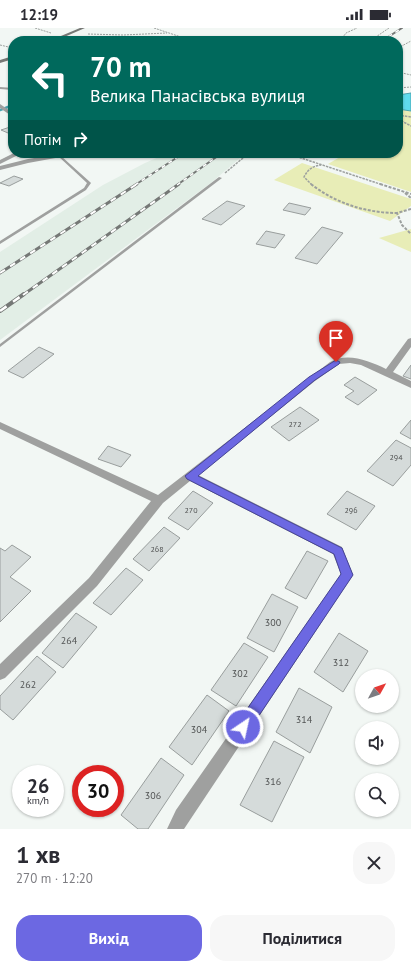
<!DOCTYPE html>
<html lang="uk">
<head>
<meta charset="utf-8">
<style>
  :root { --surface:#fff; --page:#f7f7f7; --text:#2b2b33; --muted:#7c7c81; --accent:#6c68e2 }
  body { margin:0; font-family:"PT Sans",sans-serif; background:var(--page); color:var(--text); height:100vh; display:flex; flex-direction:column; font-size:15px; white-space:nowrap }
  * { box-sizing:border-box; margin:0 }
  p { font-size:13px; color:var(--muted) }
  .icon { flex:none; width:22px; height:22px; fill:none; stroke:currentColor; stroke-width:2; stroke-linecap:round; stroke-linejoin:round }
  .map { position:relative; height:801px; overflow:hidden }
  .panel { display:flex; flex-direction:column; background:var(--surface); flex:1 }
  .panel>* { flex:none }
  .banner { position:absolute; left:8px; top:8px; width:395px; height:122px; border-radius:16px; box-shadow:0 1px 3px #0004; background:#00695c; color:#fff; overflow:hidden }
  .needle { width:26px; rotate:50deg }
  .tools { position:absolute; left:355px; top:641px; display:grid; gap:8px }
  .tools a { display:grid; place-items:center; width:44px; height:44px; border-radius:50%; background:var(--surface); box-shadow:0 1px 3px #0004; font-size:20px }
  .speed { position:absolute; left:12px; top:737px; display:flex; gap:8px; font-size:20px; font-weight:700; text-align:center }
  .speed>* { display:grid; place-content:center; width:52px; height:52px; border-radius:50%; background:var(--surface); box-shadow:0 1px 3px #0004; line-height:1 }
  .speed small { font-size:10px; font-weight:400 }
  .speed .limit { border:6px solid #d22; background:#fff; color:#111 }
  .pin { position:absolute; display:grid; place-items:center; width:34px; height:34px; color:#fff; margin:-41px -17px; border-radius:50% 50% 50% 0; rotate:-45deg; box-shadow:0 0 4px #0007 }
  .pin .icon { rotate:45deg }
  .me { position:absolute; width:44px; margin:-22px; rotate:34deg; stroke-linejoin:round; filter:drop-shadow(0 0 3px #0008) }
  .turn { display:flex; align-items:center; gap:14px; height:84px; padding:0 16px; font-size:18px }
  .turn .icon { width:52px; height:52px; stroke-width:2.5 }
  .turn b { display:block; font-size:28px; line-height:34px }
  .then { display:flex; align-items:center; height:38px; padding:0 16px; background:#0003; gap:8px; font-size:15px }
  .round { display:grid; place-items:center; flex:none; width:42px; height:42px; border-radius:16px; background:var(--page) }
  .head { display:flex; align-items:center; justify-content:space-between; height:68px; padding:0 16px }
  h1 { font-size:24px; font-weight:700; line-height:30px }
  .cta { display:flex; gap:8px; margin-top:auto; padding:8px 16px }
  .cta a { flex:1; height:46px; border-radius:16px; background:var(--accent); color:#fff; font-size:16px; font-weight:700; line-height:46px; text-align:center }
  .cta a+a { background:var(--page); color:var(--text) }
  .status { display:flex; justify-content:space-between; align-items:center; height:28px; padding:0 20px; background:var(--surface); direction:ltr }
  .status svg { height:11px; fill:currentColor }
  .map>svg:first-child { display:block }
</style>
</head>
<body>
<div class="status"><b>12:19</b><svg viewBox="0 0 49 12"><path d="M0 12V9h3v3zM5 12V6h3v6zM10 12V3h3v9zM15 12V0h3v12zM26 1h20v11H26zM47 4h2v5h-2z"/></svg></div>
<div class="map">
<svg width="411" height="801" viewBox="0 0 411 801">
  <rect width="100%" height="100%" fill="#f2f7f4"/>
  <path fill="#e2eee6" d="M168 125H246L212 154 0 312V224L103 157 145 135Z"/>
  <g fill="#e8edb7">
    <path d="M411 68V164L328 136 340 129 328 125H398V72Z"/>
    <path d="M302 135 411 171V178L390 193 274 152Z"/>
    <path d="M411 201V224L379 210Z"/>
  </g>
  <path fill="#5fdbed" stroke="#4da4b1" d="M411 65V83L398 81V67Z"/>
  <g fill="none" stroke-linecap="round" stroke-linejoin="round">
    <path stroke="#4da4b1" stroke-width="2.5" d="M0 82 13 77"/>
  </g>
  <g fill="#d5dbda" stroke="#999e9d">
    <path d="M13 98V103L8 105 1 102Z"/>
    <path d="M14 148 23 151 9 158 0 155Z"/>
    <path d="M227 173 245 178 221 197 202 191Z"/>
    <path d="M289 175 311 180 305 187 283 182Z"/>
    <path d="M322 199 343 205 317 236 295 230Z"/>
    <path d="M266 203 285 207 275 220 256 216Z"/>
    <path d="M39 319 54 326 23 350 8 343Z"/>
    <path d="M411 337V351L403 348Z"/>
    <path d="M355 349 377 362 358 377 345 369 354 363 344 357Z"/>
    <path d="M300 379 319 392 289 413 271 399Z"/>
    <path d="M411 392V411L400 405Z"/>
    <path d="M396 412 411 420V437L393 458 367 443Z"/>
    <path d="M108 418 131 427 121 439 98 431Z"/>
    <path d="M193 463 213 475 188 502 168 490Z"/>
    <path d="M347 463 375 478 356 502 327 486Z"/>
    <path d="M164 499 180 510 149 543 133 531Z"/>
    <path d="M12 517 31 529 10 549 31 563 0 594V520L5 523Z"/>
    <path d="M307 523 328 533 306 571 285 560Z"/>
    <path d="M126 540 143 552 111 587 93 575Z"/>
    <path d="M272 566 298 579 274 624 247 610Z"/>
    <path d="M76 585 97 599 63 640 42 625Z"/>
    <path d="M339 605 368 623 343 664 314 644Z"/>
    <path d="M244 615 268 629 236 678 211 662Z"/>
    <path d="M37 628 56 644 13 692 0 681V668Z"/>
    <path d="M299 660 332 679 310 725 276 704Z"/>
    <path d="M207 667 229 683 192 737 169 719Z"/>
    <path d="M274 713 304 729 272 794 240 777Z"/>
    <path d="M161 730 184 747 148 801H138L121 787Z"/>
  </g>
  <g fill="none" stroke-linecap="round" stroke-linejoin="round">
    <g stroke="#9ca09e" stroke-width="1" stroke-dasharray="2 1" stroke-linecap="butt">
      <path d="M35 0 51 5"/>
      <path d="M154 0 193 13"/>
      <path d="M88 6 123 7 167 5"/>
      <path d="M345 13 343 9 346 5 357 0"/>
      <path d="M370 13 389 0"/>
      <path d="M0 17 13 20"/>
      <path d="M398 20 411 13"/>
      <path d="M398 44 411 47"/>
      <path d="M398 60 411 59"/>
    </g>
    <g stroke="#9ca09e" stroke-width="1.5" stroke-dasharray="2.5 1" stroke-linecap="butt">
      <path d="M398 87 411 89"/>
      <path d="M398 91 411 98"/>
      <path d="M286 125 383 157"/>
      <path d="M225 145 249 125"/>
      <path d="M312 157 304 149C308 141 313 138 321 137"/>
    </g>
    <g stroke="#9ca09e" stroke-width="2" stroke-dasharray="3 1.5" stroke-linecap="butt">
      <path d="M311 156C335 175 366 185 397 185"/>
      <path d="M380 156 411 166"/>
      <path d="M405 165 411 170"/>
      <path d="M411 181 397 185 402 197 411 206"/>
    </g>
    <g fill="#9fa09f" fill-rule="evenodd">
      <path d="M68 125H73L61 128 90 154 91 155 86 162 0 216V213L84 160 87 155 58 128Z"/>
      <path d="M219 149 222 150 0 319V316Z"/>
    </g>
    <g fill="#9fa09f" fill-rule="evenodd">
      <path d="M0 59 13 60V62L0 61Z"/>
      <path d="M0 76 13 85V89L0 80Z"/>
      <path d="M14 125H22L0 136V132Z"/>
      <path d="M59 126 62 128 61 129 28 135 0 142V138L28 131Z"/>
      <path d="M411 310V319L393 344 411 353V360L361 337 350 335 339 336 315 353 198 447 342 519 353 547 184 801H167L176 782 341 546 333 526 190 453 163 475 97 558 5 650 0 652V636L89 550 151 473 0 401V394L158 467 330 334C348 324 369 333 386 341L408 311Z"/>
    </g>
    <g fill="#767875" fill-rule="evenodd">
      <path d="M80 0H85L55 13H49Z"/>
      <path d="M13 28V31L0 35V32Z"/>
    </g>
    <defs>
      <g id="rail-far2">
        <path d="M382 13 402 0"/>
        <path d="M135 157 184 125"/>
        <path d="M177 157 222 125"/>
      </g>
      <g id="rail-far1">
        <path d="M0 245 137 156"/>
        <path d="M23 267 179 156"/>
      </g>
      <path id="rail" d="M0 283 24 266"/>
    </defs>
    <use href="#rail-far2" stroke="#757876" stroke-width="2"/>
    <use href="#rail-far1" stroke="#757876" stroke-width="3"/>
    <use href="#rail" stroke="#757876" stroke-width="4"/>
    <use href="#rail-far2" stroke="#fff" stroke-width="1.5" stroke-dasharray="4" stroke-linecap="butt"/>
    <use href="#rail-far1" stroke="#fff" stroke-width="2" stroke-dasharray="6" stroke-linecap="butt"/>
    <use href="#rail" stroke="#fff" stroke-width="2.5" stroke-dasharray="8" stroke-linecap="butt"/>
  </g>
  <path fill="#6c68e2" stroke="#464493" d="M336 332 340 334 339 336 315 352 198 448 342 520 353 547 248 704 243 706 238 704 236 699 238 694 341 546 334 526 187 451 185 448 309 349Z"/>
  <g text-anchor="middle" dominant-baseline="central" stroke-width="3.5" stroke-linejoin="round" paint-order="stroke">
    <g font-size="8" fill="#505252">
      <text x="295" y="396">272</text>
      <text x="396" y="429">294</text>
      <text x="191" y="482">270</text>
      <text x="351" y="482">296</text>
      <text x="157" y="521">268</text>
    </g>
    <g font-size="10" fill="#505252">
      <text x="273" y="594">300</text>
      <text x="69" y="612">264</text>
      <text x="341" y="634">312</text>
      <text x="240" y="645">302</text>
      <text x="28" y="656">262</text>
      <text x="304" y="691">314</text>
      <text x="199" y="701">304</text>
      <text x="273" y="753">316</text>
      <text x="153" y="767">306</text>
    </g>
  </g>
</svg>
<div class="tools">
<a><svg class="needle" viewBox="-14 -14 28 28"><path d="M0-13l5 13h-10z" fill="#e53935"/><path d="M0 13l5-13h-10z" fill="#7c7c81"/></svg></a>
<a><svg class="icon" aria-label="sound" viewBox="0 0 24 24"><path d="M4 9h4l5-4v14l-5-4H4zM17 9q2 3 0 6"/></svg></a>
<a><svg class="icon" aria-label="search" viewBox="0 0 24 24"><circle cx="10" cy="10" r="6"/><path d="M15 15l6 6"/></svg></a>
</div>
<div class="speed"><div>26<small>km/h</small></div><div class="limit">30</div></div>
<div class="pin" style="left:336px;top:334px;background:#d93025"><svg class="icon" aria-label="arrive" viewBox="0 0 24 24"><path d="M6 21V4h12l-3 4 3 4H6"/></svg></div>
<svg class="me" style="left:243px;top:699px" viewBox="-20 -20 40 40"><circle r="17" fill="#6c68e2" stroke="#fff" stroke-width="3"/><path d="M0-11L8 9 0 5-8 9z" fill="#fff"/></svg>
<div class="banner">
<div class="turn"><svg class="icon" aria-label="left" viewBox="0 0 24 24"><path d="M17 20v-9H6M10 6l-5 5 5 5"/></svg><div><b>70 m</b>Велика Панасівська вулиця</div></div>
<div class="then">Потім<svg class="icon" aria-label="right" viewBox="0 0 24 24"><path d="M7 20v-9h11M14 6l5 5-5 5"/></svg></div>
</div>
</div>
<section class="panel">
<div class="head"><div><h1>1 хв</h1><p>270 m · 12:20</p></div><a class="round"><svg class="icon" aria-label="close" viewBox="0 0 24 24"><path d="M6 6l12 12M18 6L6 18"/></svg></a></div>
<div class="cta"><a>Вихід</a><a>Поділитися</a></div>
</section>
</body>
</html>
